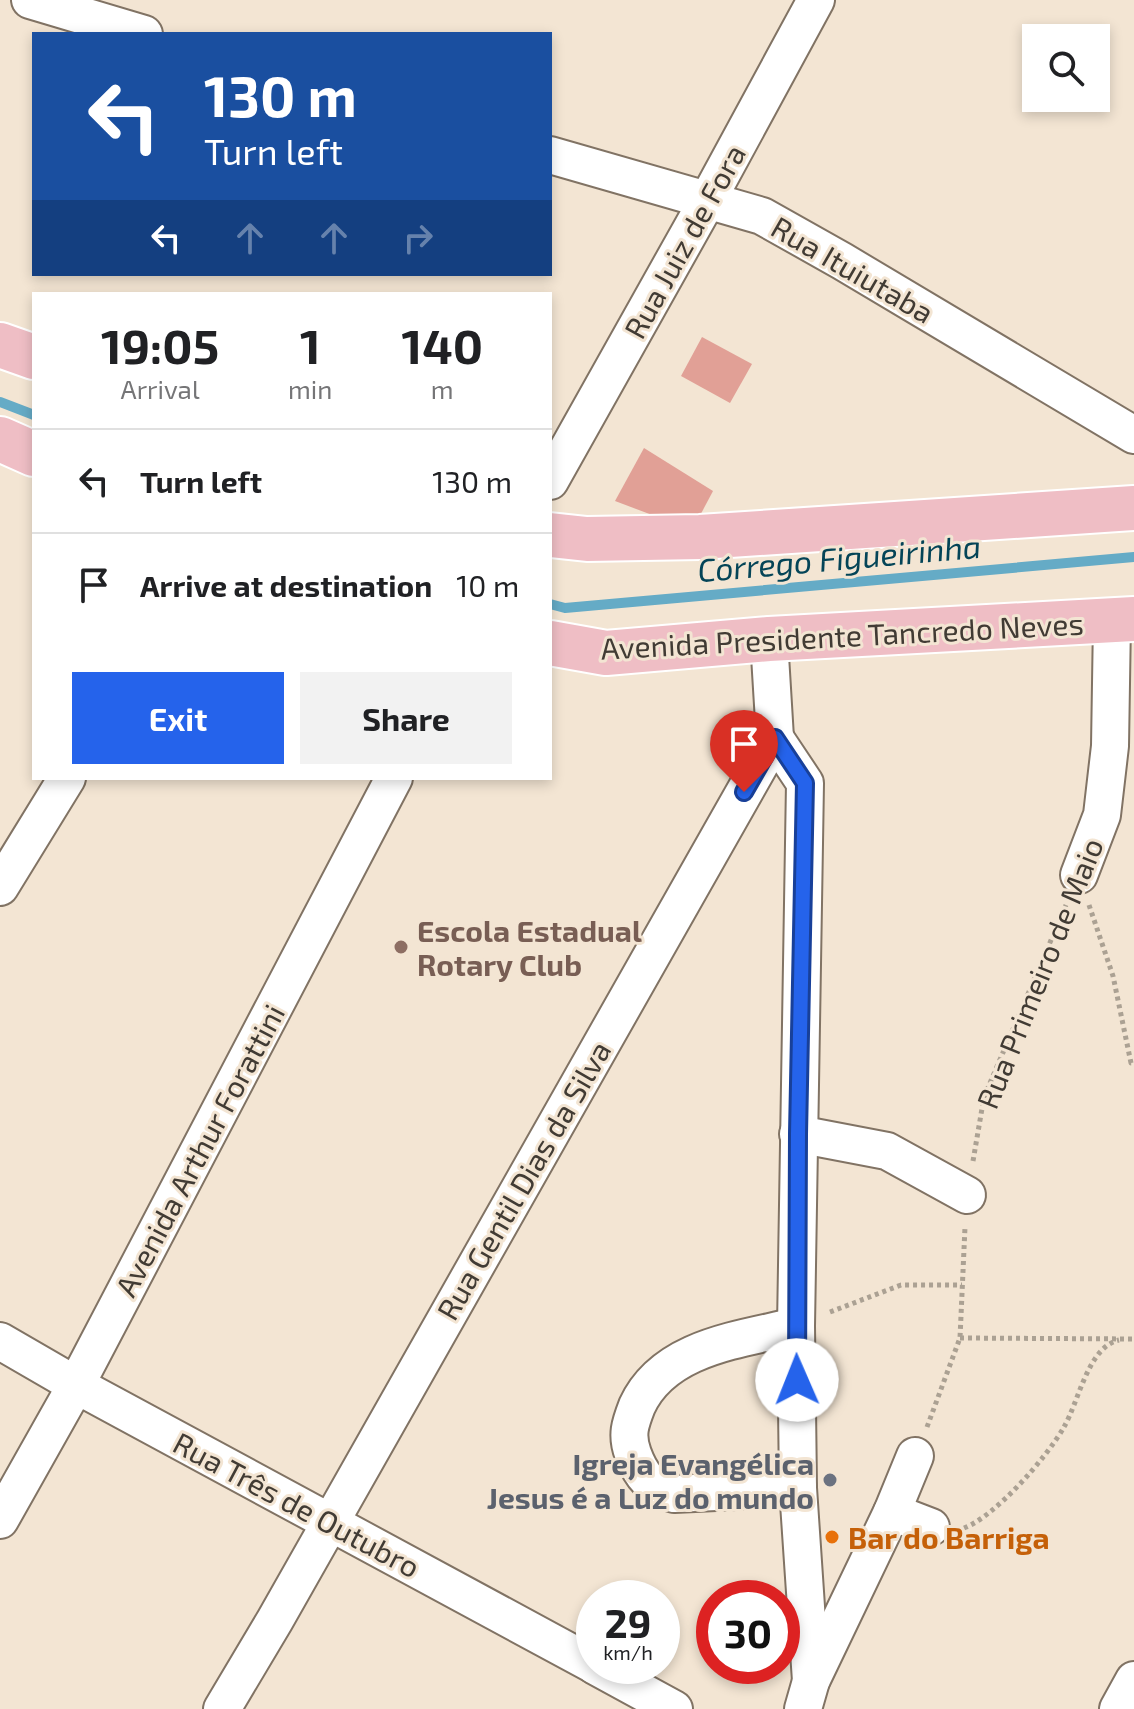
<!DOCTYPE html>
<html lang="en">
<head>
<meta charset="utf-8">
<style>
  :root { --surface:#fff; --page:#f2f2f2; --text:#202124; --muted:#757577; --line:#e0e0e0; --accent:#2563eb }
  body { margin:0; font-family:"Exo 2",sans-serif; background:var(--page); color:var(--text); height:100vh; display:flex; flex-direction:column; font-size:30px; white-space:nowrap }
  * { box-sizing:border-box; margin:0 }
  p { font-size:26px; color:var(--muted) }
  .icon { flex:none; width:44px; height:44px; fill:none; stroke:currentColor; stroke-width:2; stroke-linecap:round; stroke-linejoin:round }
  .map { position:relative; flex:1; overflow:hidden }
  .panel { position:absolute; left:32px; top:292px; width:520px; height:488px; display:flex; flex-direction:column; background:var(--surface); border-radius:0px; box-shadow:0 4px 12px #0003 }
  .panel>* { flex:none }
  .hud { position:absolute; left:32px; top:32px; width:520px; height:244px; border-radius:0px; box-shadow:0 4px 12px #0003; background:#1a4fa0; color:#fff; overflow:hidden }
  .tools { position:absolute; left:1022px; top:24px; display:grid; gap:16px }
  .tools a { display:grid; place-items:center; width:88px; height:88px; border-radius:0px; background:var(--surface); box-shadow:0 4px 12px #0003; font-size:40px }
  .speed { position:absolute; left:576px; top:1580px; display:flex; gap:16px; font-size:40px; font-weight:700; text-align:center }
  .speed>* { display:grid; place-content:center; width:104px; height:104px; border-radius:50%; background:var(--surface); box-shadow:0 4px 12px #0003; line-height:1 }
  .speed small { font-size:20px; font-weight:400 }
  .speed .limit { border:12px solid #d22; background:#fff; color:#111 }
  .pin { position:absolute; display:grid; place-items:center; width:68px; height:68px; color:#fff; margin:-82px -34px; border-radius:50% 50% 50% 0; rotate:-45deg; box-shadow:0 0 8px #0007 }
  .pin .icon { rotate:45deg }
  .me { position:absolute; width:88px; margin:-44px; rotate:359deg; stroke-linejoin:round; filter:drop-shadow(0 0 6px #0008) }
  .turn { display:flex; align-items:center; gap:28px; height:168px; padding:0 40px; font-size:36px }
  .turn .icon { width:104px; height:104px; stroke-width:2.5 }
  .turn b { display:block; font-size:56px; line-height:68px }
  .lanes { display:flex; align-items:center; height:76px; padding:0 40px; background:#0003; justify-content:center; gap:40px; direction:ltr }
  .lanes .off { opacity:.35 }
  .eta { display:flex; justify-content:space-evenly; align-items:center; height:136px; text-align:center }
  .eta b { font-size:48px; font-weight:700; line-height:56px }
  .primary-button { display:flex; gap:16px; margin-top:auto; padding:16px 40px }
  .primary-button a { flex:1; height:92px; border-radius:0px; background:var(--accent); color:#fff; font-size:32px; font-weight:700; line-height:92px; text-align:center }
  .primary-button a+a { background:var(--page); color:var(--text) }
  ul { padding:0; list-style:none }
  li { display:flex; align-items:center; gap:24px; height:104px; padding:0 40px; border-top:2px solid var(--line) }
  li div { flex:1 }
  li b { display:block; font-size:30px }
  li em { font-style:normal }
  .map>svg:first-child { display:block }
</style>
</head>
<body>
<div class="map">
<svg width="1134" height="1709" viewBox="0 0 1134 1709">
  <rect width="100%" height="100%" fill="#f3e5d3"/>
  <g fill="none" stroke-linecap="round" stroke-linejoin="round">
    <g stroke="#65abc6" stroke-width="10">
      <path d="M0 402 34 415"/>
      <path d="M550 604 565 608 1134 557"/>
    </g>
  </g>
  <g fill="#e1a096">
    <path d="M702 337 752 364 730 403 681 376Z"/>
    <path d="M644 448 713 491 695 525 676 524 615 501Z"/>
  </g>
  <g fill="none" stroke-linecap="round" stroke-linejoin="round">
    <defs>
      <g id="minor">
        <path d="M30 0 144 34"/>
        <path d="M550 155 762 216 842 261 1134 435"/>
        <path d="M550 481 707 201 816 0"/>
        <path d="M775 738 805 783 796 1326 798 1488 811 1681"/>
        <path d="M1079 875 1102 815 1110 746 1112 621"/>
        <path d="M0 887 67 778"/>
        <path d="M798 1134 887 1151 967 1195"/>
        <path d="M796 1326C739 1340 664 1347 637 1406 630 1424 626 1435 633 1454 641 1476 651 1488 674 1494L798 1488"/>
        <path d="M0 1341 76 1385 594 1665"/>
        <path d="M892 1512 931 1527"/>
        <path d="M0 1520 76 1385 394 778"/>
        <path d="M595 1666 674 1709"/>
        <path d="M222 1709 275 1620 775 738 769 639"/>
        <path d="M803 1709 811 1681 892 1512 915 1456"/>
        <path d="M1118 1709 1134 1680"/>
      </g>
      <g id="major">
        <path d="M0 345 34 357"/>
        <path d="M0 439 34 454"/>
        <path d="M550 535 587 539 700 537 1134 508"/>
        <path d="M550 643 606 653 769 639 1134 619"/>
      </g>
    </defs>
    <use href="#minor" stroke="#817364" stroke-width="40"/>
    <use href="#major" stroke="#fff" stroke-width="48"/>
    <g stroke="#aba193" stroke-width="5" stroke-dasharray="4 4" stroke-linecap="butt">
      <path d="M1089 905 1113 976 1131 1063H1134"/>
      <path d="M973 1161 984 1097 1066 905"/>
      <path d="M830 1312 901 1285H962"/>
      <path d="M960 1338 1134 1339"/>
      <path d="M927 1427 960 1338 965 1227"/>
      <path d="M964 1528C996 1516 1047 1457 1064 1427 1079 1401 1088 1347 1119 1340"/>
    </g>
    <use href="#minor" stroke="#fff" stroke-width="36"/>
    <use href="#major" stroke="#efbec5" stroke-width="44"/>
  </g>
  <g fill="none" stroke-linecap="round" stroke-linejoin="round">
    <defs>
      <path id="route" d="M744 792 775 738 805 783 798 1134 797 1380"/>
    </defs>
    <use href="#route" stroke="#184099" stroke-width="20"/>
    <use href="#route" stroke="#2563eb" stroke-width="14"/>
  </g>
  <circle fill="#8d6e63" stroke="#f3e5d3" stroke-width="3" cx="401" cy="947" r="8"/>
  <circle fill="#6b7280" stroke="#f3e5d3" stroke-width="3" cx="830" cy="1480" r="8"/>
  <circle fill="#e8710a" stroke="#f3e5d3" stroke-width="3" cx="832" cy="1537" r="8"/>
  <g text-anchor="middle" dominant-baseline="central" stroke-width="6" stroke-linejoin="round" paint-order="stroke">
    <g font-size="30" fill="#413b34" stroke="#f3e5d3">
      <text transform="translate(684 241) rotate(-61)">Rua Juiz de Fora</text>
      <text transform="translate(853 269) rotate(30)">Rua Ituiutaba</text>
      <text transform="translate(842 635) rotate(-3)">Avenida Presidente Tancredo Neves</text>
      <text transform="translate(1039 973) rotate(-68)">Rua Primeiro de Maio</text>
      <text transform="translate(199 1150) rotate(-62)">Avenida Arthur Forattini</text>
      <text transform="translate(523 1180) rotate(-60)">Rua Gentil Dias da Silva</text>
      <text transform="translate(297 1504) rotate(28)">Rua Três de Outubro</text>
    </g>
    <g font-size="30" font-weight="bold" fill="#785e54" stroke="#f3e5d3" text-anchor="start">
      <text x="417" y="930">Escola Estadual<tspan x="417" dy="34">Rotary Club</tspan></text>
    </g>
    <g font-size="30" font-weight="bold" fill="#5b616d" stroke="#f3e5d3" text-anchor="end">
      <text x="814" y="1463">Igreja Evangélica<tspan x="814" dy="34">Jesus é a Luz do mundo</tspan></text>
    </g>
    <g font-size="30" font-weight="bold" fill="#c56008" stroke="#f3e5d3" text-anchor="start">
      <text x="848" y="1537">Bar do Barriga</text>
    </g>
    <g font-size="32" font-style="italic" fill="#044457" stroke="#f3e5d3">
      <text transform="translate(839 557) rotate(-5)">Córrego Figueirinha</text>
    </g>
  </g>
</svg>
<div class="tools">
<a><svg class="icon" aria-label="search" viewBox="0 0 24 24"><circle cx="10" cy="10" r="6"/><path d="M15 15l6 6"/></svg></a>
</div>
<div class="speed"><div>29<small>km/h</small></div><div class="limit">30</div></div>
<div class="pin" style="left:744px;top:792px;background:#d93025"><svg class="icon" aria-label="arrive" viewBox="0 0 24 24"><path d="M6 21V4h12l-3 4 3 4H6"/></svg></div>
<svg class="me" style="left:797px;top:1380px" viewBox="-20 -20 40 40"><circle r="19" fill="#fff"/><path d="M0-13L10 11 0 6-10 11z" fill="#2563eb"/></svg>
<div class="hud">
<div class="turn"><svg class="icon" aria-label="left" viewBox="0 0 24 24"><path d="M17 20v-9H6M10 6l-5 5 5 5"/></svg><div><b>130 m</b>Turn left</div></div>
<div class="lanes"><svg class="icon" aria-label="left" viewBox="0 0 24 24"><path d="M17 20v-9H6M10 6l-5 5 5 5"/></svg><svg class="icon off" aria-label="ahead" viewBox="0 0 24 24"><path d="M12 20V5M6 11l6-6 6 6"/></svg><svg class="icon off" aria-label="ahead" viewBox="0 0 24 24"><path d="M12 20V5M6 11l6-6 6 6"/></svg><svg class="icon off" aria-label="right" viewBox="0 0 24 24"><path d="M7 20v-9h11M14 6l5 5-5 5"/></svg></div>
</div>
<section class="panel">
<div class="eta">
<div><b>19:05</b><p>Arrival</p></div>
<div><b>1</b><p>min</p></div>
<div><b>140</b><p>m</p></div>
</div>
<ul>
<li><svg class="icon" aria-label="left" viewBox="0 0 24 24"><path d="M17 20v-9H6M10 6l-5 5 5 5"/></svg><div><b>Turn left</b></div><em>130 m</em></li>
<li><svg class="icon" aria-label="arrive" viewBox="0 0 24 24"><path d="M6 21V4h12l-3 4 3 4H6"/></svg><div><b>Arrive at destination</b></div><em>10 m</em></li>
</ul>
<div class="primary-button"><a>Exit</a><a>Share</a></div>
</section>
</div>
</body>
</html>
